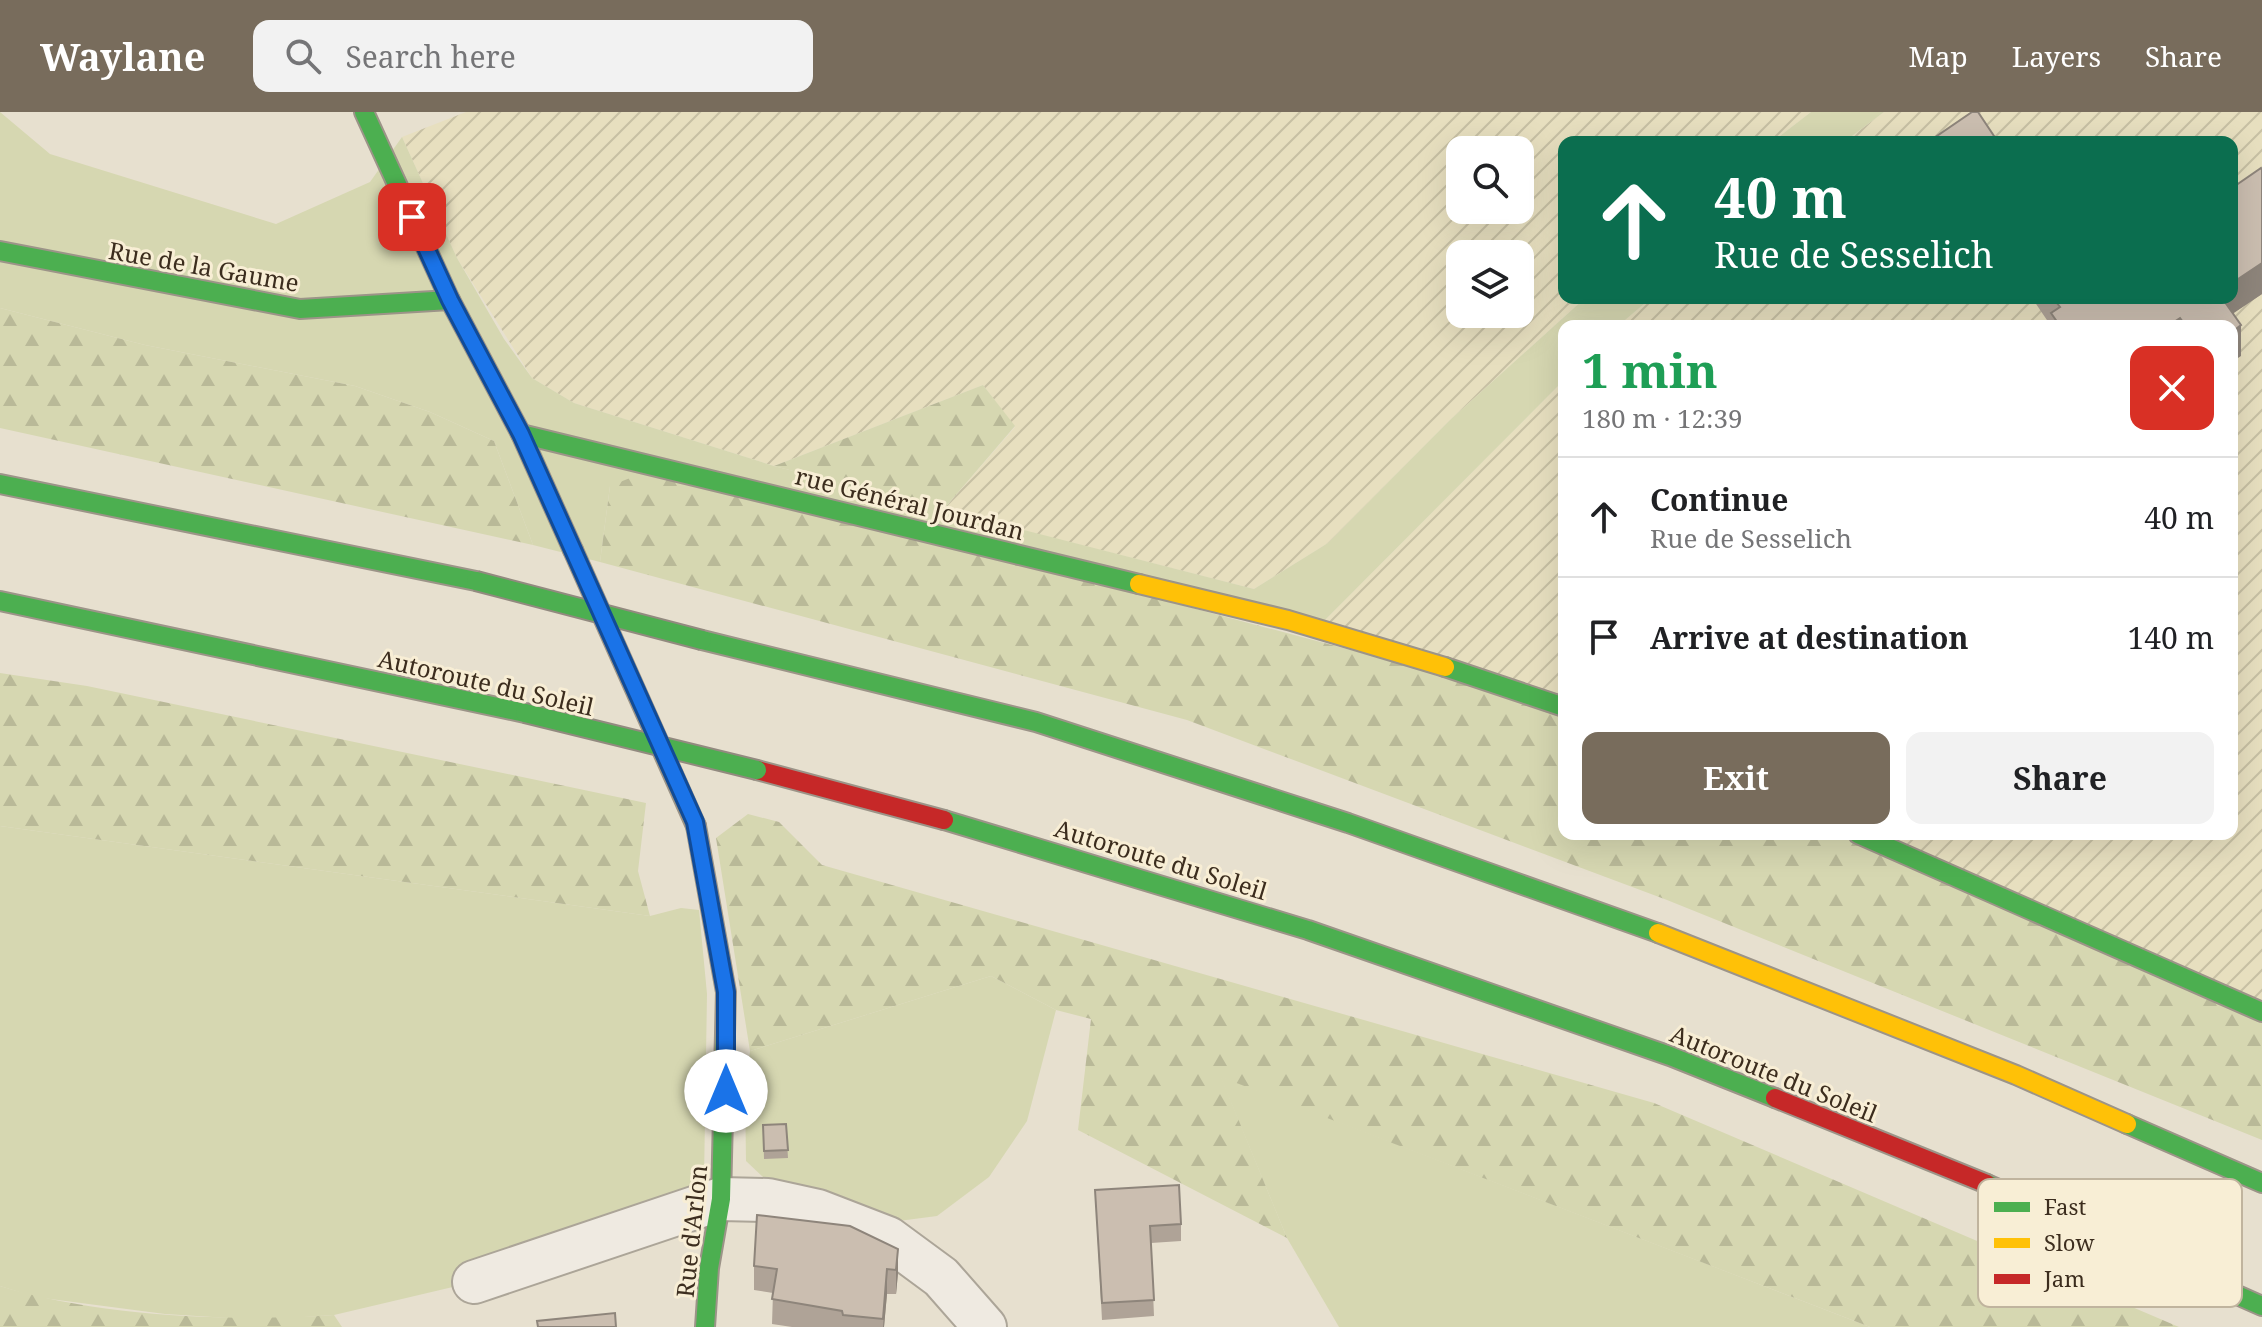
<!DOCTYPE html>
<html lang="en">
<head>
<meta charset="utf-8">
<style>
  :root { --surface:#fff; --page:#f2f2f2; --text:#202124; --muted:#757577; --line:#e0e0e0; --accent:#786c5c }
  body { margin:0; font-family:"Noto Serif",serif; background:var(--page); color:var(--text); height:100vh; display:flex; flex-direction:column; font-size:30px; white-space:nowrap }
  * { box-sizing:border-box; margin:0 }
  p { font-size:26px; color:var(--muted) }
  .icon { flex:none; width:44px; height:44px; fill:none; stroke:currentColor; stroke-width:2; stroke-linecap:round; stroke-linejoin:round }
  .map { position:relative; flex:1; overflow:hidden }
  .drawer { position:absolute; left:1558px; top:208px; width:680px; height:520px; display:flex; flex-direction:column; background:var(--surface); border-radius:16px; box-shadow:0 8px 32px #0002 }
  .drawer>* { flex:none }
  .top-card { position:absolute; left:1558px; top:24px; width:680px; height:168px; border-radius:16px; box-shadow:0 8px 32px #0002; background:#0b6e4f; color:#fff; overflow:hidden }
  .fabs { position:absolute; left:1446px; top:24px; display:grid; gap:16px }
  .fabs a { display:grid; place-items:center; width:88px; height:88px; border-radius:16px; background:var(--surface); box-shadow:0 8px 32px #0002; font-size:40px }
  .pin { position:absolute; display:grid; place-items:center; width:68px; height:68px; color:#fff; margin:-34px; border-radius:16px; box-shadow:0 4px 12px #0006 }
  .me { position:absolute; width:88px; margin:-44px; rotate:0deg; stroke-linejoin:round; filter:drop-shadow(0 0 6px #0008) }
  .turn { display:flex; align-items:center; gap:28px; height:168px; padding:0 24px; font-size:36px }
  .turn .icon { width:104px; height:104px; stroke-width:2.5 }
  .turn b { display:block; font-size:56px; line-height:68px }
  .round { display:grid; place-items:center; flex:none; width:84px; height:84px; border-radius:16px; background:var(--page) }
  .summary { display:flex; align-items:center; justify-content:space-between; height:136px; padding:0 24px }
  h1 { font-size:48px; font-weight:700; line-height:60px; color:#1e9e55 }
  .action { display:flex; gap:16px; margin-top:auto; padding:16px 24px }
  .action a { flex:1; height:92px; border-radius:16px; background:var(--accent); color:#fff; font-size:32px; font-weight:700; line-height:92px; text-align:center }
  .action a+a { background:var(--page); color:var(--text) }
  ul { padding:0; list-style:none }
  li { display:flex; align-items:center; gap:24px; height:120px; padding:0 24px; border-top:2px solid var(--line) }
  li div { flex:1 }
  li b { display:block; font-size:30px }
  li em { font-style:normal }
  header { display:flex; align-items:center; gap:48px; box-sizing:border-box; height:112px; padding:0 40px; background:var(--accent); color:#fff }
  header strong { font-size:38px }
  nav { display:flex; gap:44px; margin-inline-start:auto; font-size:28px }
  .search { width:560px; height:72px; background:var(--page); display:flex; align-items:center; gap:20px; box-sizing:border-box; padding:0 28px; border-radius:16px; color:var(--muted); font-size:30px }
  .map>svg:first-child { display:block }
</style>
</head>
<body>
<header>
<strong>Waylane</strong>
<div class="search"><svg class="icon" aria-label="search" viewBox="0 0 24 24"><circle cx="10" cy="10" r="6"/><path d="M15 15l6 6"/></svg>Search here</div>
<nav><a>Map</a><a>Layers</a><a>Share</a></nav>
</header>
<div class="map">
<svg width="2262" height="1215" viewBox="0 0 2262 1215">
  <defs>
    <pattern id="farmland-furrows" width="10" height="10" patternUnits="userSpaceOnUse" patternTransform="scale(2)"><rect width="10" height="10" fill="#e7dfbf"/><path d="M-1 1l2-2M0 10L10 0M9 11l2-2" fill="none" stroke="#c7c0a4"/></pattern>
    <pattern id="forest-firs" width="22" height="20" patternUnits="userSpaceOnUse" patternTransform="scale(2)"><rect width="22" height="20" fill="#d6d7b1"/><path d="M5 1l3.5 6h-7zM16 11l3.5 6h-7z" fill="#b9b998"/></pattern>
  </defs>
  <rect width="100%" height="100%" fill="#e7e0cf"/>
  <g fill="url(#farmland-furrows)" fill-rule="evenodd">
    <path d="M466 0H1811L1772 30H1564V186H1585L1450 308 1328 431 1254 477 943 398 1015 315 983 273 774 354 574 291 532 266 457 146 402 25ZM1460 38H1520V98H1460ZM1460 142H1520V202H1460Z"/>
    <path d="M1884 0H2262V900L1858 722H2232V214H1618L1651 186H2232V30H1844Z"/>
    <path d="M1564 268V595L1317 516Z"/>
  </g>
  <g fill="#d6d7b1">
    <path d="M0 0 50 42 276 112 370 70 402 25 457 146 504 227 532 266 574 291 774 354 1254 477 1328 431 1450 308 1585 186H1651L1618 214H1564V268L1317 516 610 374 600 450 533 433 494 329 430 300 355 274 145 233 0 196Z"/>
    <path d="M1811 0H1884L1844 30H1772Z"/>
    <path d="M0 714 650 804 681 796 699 798 707 882 704 1068 676 1092 474 1170 334 1203 260 1208 165 1202 35 1185 0 1174Z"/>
    <path d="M991 864 1056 898 1027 1009 989 1065 937 1104 891 1110 765 1067 746 1049 745 979 750 939Z"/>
    <path d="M1220 964 1870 1215H1339L1287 1126Z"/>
  </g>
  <g fill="url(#forest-firs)">
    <path d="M0 196 145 233 355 274 430 300 494 329 533 433 0 316Z"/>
    <path d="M983 273 1015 314 943 398 774 354Z"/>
    <path d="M660 354 1564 595V722H1858L2262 900V1028L1667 788 1187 608 600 450 610 374Z"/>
    <path d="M0 561 87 574 646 691 638 759 650 804 0 714Z"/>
    <path d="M748 702 779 710 822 753 1654 991 2179 1215H1870L1221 965 1287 1126 1078 1018 1091 907 1056 898 991 864 750 939 716 726Z"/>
    <path d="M0 1174C101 1205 228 1210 334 1203L342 1215H0Z"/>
  </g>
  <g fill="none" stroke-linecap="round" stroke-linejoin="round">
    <defs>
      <path id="street" d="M474 1170 721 1087 768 1088 818 1099 888 1126 941 1165 985 1215"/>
      <g id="fast">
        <path d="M364 0 450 188 521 322 573 438"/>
        <path d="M0 139 300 197 450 188"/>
        <path d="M521 322 1139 472"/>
        <path d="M0 372 476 469"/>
        <path d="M0 489 525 601"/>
        <path d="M702 528 1036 610 1348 711 1658 821"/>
        <path d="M1445 555 1564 595"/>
        <path d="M944 708 1308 818 1670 944 1775 986"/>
        <path d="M696 714 726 880 721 1087 709 1156 705 1215"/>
        <path d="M1858 722 2262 900"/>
        <path d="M2127 1012 2262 1071"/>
        <path d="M1987 1072 2262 1194"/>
      </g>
      <g id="slow">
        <path d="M573 438 696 714"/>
        <path d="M1139 472 1288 508 1445 555"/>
        <path d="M1658 821 2016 963 2127 1012"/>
      </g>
      <g id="jam">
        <path d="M757 658 944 708"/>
        <path d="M1775 986 1987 1072"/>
      </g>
    </defs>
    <use href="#street" stroke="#aca598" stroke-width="46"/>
    <use href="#fast" stroke="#9c9488" stroke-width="22"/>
    <use href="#slow" stroke="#9c9488" stroke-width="22"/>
    <use href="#jam" stroke="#9c9488" stroke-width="22"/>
    <use href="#street" stroke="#efeae1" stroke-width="42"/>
    <use href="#fast" stroke="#4caf50" stroke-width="18"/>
    <use href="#slow" stroke="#ffc107" stroke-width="18"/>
    <use href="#jam" stroke="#c62828" stroke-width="18"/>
    <defs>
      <g id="fast-bridge">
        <path d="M476 469 702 528"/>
        <path d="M525 601 757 658"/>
      </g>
    </defs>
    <use href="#fast-bridge" stroke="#928a7f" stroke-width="22" stroke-linecap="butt"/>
    <use href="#fast-bridge" stroke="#4caf50" stroke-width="18"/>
  </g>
  <g fill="#afa397">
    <path d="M2262 58V182L2233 201 2241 244 2232 214H2051L2032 186H2232Z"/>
    <path d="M786 1012 788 1046 764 1047 763 1013Z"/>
    <path d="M1095 1078 1181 1112V1129L1151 1131 1154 1204 1102 1208Z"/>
    <path d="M898 1137V1161L896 1182H887L884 1215H792L772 1212 773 1181 754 1178V1154Z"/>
  </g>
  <g fill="#8e857b">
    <path d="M2262 151V182L2219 211V186H2232V171Z"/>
    <path d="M2180 206V214H2168Z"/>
    <path d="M2241 213V244L2232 250V220Z"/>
    <path d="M898 1137V1161L896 1182V1158Z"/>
    <path d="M887 1157V1182L884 1215H883Z"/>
  </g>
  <g fill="#cbbeb0" stroke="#8e857b" stroke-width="2">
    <path d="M1972 0H1978L1998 30H1937L1934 26Z"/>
    <path d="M2261 56 2262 58V151L2232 171V76Z"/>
    <path d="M2053 186H2222L2241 213 2232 220V214H2186L2180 206 2168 214H2060L2051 201 2060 195Z"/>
    <path d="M786 1012 788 1038 764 1039 763 1013Z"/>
    <path d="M1179 1073 1181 1112 1150 1114 1154 1188 1102 1191 1095 1078Z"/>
    <path d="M757 1103 850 1114 898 1137 896 1158 887 1157 883 1207 843 1203 842 1199 772 1187 777 1157 754 1154Z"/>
    <path d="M615 1201 616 1215H538L537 1209Z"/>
  </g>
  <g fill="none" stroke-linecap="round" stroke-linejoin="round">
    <defs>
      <path id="route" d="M412 105 450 188 521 322 695 710 726 880V979"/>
    </defs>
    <use href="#route" stroke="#114b97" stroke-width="20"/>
    <use href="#route" stroke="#1a73e8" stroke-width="14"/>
  </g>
  <g text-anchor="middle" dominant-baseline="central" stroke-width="6" stroke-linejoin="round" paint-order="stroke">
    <g font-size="24" fill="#3c2d1e" stroke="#f8eed5">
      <text transform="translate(204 154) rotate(10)">Rue de la Gaume</text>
      <text transform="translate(910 391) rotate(14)">rue Général Jourdan</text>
      <text transform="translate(486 570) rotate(13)">Autoroute du Soleil</text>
      <text transform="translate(1161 747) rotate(17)">Autoroute du Soleil</text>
      <text transform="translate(1774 961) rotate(22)">Autoroute du Soleil</text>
      <text transform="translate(691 1119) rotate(-84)">Rue d'Arlon</text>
    </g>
  </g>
  <rect x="1978" y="1067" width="264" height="128" rx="12" fill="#f8eed5" stroke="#c0b49e" stroke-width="2"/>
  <rect x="1994" y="1090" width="36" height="10" fill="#4caf50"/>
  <rect x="1994" y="1126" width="36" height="10" fill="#ffc107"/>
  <rect x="1994" y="1162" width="36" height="10" fill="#c62828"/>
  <g font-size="22" fill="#3c2d1e">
    <text x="2044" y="1103">Fast</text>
    <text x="2044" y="1139">Slow</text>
    <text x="2044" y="1175">Jam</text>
  </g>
</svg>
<div class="fabs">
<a><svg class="icon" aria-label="search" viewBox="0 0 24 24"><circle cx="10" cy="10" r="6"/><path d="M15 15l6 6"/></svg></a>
<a><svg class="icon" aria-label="layers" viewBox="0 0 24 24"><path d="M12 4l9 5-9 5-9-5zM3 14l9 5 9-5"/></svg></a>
</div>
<div class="pin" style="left:412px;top:105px;background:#d93025"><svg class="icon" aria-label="arrive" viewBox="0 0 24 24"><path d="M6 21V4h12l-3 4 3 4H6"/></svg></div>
<svg class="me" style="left:726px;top:979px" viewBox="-20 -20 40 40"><circle r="19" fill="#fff"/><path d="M0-13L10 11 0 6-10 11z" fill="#1a73e8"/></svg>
<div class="top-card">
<div class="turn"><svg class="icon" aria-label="ahead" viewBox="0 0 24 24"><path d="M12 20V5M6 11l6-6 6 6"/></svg><div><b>40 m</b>Rue de Sesselich</div></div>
</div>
<section class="drawer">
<div class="summary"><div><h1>1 min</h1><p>180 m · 12:39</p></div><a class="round" style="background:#d93025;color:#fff"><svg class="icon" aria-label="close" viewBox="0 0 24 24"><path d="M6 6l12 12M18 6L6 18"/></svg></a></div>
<ul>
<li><svg class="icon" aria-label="ahead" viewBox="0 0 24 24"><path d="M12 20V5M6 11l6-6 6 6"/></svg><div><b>Continue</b><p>Rue de Sesselich</p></div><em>40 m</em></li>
<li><svg class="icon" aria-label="arrive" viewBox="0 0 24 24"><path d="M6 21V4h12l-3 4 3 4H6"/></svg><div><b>Arrive at destination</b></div><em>140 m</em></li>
</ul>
<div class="action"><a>Exit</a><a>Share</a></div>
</section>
</div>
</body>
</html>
